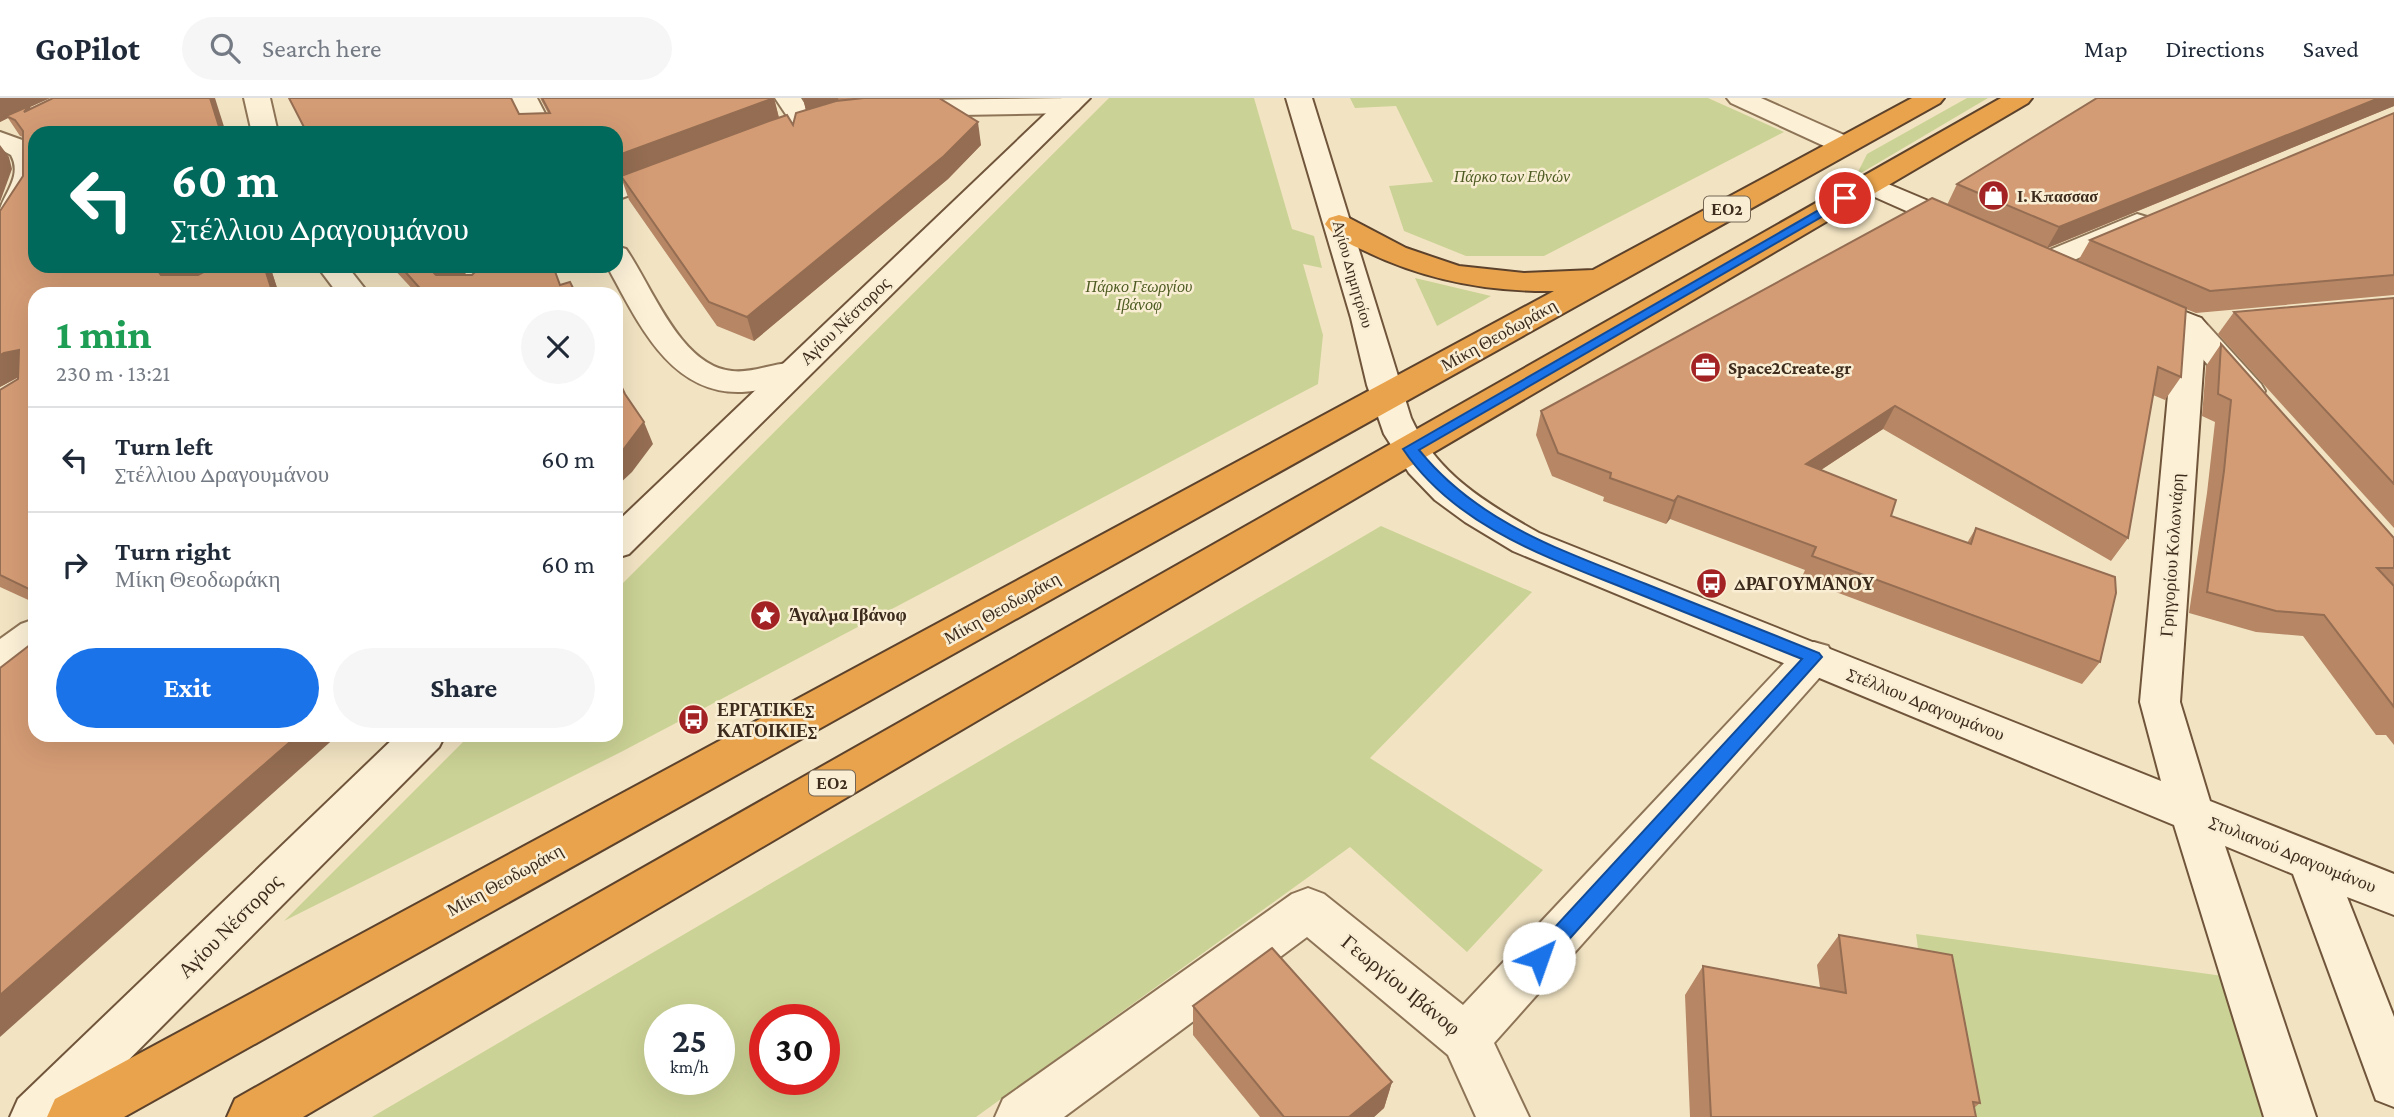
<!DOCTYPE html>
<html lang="en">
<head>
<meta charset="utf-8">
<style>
  :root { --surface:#fff; --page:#f6f6f7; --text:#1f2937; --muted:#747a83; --line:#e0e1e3; --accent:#1a73e8 }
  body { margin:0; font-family:"Crimson Pro",serif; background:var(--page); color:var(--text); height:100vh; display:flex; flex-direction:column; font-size:26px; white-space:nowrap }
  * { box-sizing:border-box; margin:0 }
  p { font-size:23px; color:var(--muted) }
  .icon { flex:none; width:38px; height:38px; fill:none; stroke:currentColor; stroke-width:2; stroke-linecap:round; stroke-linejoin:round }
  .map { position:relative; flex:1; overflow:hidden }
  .sheet { position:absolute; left:28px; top:189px; width:595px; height:455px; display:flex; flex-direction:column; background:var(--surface); border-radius:21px; box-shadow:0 7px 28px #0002 }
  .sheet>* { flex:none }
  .hud { position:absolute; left:28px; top:28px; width:595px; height:147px; border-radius:21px; box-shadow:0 7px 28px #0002; background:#00695c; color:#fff; overflow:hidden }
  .speed { position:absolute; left:644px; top:906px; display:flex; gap:14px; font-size:35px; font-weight:700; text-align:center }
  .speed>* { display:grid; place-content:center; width:91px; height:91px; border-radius:50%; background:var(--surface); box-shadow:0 7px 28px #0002; line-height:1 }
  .speed small { font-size:18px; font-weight:400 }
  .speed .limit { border:10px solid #d22; background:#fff; color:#111 }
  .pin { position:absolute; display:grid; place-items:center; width:60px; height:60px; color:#fff; margin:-30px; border:4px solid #fff; border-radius:50%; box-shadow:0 2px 7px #0007 }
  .me { position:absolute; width:77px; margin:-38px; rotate:42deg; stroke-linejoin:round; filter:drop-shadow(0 0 5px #0008) }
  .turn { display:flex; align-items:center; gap:24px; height:147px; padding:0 28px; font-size:32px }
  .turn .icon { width:91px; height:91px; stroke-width:2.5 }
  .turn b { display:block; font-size:49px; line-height:60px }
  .round { display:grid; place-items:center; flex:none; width:74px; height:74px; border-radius:37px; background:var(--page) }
  .summary { display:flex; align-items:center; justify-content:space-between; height:119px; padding:0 28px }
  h1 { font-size:42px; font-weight:700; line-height:52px; color:#1e9e55 }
  .button { display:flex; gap:14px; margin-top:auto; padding:14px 28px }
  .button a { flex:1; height:80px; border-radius:42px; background:var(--accent); color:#fff; font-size:28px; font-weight:700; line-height:80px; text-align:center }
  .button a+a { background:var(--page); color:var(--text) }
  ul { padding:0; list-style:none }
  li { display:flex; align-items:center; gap:21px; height:105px; padding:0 28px; border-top:2px solid var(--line) }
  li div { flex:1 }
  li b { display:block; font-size:26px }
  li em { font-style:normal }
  header { display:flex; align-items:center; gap:42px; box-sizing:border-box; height:98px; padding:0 35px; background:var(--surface); border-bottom:2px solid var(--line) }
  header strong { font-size:33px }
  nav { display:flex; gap:38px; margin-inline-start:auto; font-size:24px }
  .search { width:490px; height:63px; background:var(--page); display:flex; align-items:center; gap:18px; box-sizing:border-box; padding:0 24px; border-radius:38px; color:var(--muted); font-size:26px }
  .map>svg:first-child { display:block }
</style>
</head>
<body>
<header>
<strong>GoPilot</strong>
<div class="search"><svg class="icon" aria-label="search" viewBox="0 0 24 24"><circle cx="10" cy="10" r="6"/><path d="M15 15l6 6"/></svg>Search here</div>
<nav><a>Map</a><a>Directions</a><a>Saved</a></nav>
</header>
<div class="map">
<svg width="2394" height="1019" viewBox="0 0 2394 1019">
  <rect width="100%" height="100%" fill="#f2e4c3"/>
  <g fill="#cbd295" fill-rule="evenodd">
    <path d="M1109 0H1254L1292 131 1314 138 1322 170 1303 166 1323 237 1318 286 621 654 284 823 470 637H616V492Z"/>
    <path d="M1350 0H1708L1784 34 1544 158H1466L1404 133 1389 88 1433 84 1396 8 1355 10Z"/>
    <path d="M1967 0H1988L1856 78 1867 56Z"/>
    <path d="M1415 180 1491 198 1437 228Z"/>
    <path d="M1381 428 1532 494 1370 660 1543 772 1467 854 1350 749 976 1019H372ZM719 922V982H660V922ZM824 922V982H765V922Z"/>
    <path d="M1916 836 2245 881 2290 1019H1941Z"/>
  </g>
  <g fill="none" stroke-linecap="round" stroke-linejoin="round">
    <defs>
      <g id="street">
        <path d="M244 0H270L278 35H252Z"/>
        <path d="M511 0H537L555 35H529Z"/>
        <path d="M775 0H801L817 25 813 30 804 33 795 30Z"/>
        <path d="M1071 0 1078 2 1082 7 1078 12 1069 15 902 18 893 15 889 10 893 5 902 2Z"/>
        <path d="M1727 0H1761L1853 41 1857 47 1853 53 1844 55 1835 53 1731 5Z"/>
        <path d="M0 34 25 43 35 53V99L10 138 0 141C0 132 0 120 0 111 6 93 22 77 11 57L0 51Z"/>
        <path d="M673 64 683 66 687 72 683 78 616 102V84Z"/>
        <path d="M2137 116 2147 119 2151 125 2147 131 2055 170 2045 173 2035 170 2030 164 2035 158Z"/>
        <path d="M616 148 626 151C652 188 680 268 732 273 757 276 781 260 805 266L810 273 805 280C785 286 763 293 742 294 669 297 637 222 607 168H616Z"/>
        <path d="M317 168H347L369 196H338Z"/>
        <path d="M2190 218 2201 220 2261 286 2265 293 2261 300 2249 303 2237 300 2179 234 2174 227 2179 220Z"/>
        <path d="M35 521V557L14 573 0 577V541L21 526Z"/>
        <path d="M1814 544 1828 548 1834 559 1828 570 1494 945 1529 1019H1476L1448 957 1307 839 1064 1019H995L1003 1001 1292 796 1308 790 1324 796 1463 907 1800 548Z"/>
      </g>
      <g id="secondary">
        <path d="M1062 0H1090L629 456 616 460V425Z"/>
        <path d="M1286 0H1312L1411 320C1437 376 1487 406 1539 435L2161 683 2140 604 2174 231 2126 210 2122 204 2126 198 2137 195 2201 220 2206 227 2180 604 2210 703 2394 776V817L2347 799 2394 919V1009L2376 1002 2293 776 2225 748 2316 1019H2264L2174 727 1513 453 1465 424 1435 402 1409 375 1384 336 1367 287 1351 220Z"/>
        <path d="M1869 78 1976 123 1980 129 1976 135 1966 138 1956 135 1859 92 1855 86 1859 80Z"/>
        <path d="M397 637H445L439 649 72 1019H10L18 1001Z"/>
      </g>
      <g id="highway">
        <path d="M1912 0H1944L1940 5 124 1019H47L55 1001 1554 193C1488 194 1425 182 1365 153 1351 147 1333 138 1325 126L1329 120 1339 117 1349 120 1406 150 1459 168 1524 175 1593 172Z"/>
        <path d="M2001 0H2032L2028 5 303 1019H227L235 1001Z"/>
      </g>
    </defs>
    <use href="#street" stroke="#8e7457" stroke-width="4"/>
    <use href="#secondary" stroke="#70553b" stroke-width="4"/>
    <use href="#highway" stroke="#5c422c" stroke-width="4"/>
    <use href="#street" fill="#fcf1d7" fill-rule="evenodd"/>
    <use href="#secondary" fill="#fcf1d7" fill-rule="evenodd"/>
    <use href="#highway" fill="#e9a34c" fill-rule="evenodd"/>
  </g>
  <g fill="#b68665">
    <path d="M0 0H50L30 9 35 35 212 168 196 177 270 168 279 196H35V505L0 489V292L18 281 19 279 0 289 23 78V39L20 38 8 20 0 24Z"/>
    <path d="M540 0H774L779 20 793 27 806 12 803 0H939L981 47 948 81 754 243 717 228 629 102 621 79 616 81V35L519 16 548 15Z"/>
    <path d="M2394 0V8L2048 150 2078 163 2090 142 2394 15V197L2196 215 2186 211 2181 279 2165 302 2153 297 2128 440 2111 463 1883 331 1821 372 1891 418 1967 445 1976 430 2100 564 2082 586 1801 481 1805 472 1670 421 1666 426 1603 403 1604 399 1552 378 1536 337 1541 313 1947 107 1957 86Z"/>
    <path d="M391 168H473L464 177 561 187 576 196H417Z"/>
    <path d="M2394 200V430L2218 236 2234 214Z"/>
    <path d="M2221 246 2394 440V647L2386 637H2376L2303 538 2256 534 2189 515 2207 395 2215 324 2202 318 2206 268Z"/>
    <path d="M1839 837 1980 1005 1974 1010 1976 1019H1690L1685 897 1703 868 1820 890 1817 867Z"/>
    <path d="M1193 908 1392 984 1384 1010 1374 1019H1260L1193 937Z"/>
  </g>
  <g fill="#946d52">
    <path d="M0 0H50L30 9 43 28 6 18 8 20 0 24Z"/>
    <path d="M210 0H215L226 35H221Z"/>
    <path d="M774 0 779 20 616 81V58Z"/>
    <path d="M803 0H838L839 5 806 13Z"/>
    <path d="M2379 0H2394V8L2047 150 2059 129Z"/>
    <path d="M978 24 981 47 948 81 754 243 747 219Z"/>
    <path d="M0 47 9 59 12 71 0 104Z"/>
    <path d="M162 168H212L178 188 173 195 158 173Z"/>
    <path d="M264 168H270L279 196H273Z"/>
    <path d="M441 168H473L444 196 434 175Z"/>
    <path d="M19 252 22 277 0 289V257L4 255Z"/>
    <path d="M1895 308 1883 331 1795 389 1806 366Z"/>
    <path d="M644 324 653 346 632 374 616 389V359Z"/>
    <path d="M1678 398 1670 421 1666 426 1674 403Z"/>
    <path d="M298 637H338L0 939V897Z"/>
    <path d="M1392 984 1384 1010 1374 1019H1349Z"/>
  </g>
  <g fill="#d49c75" stroke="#946d52" stroke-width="2">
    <path d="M53 0H210L221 35H35V168H162L158 173 161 177H198L215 168H264L273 196H35V494L0 477V292L18 281 19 252 4 255 0 257V113L23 78V33L15 22 6 18 29 8 24 14Z"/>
    <path d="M289 0H511L519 16 550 15 542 0H774L616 58V35H307Z"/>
    <path d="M864 0H939L978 24 944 58 747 219 709 204 621 78 769 23 787 17 793 27 796 15 836 3Z"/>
    <path d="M2097 0H2379L2059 129 1957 86Z"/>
    <path d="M2394 15V177L2210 193 2090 142Z"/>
    <path d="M1932 100 2186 210 2181 279 2158 269 2128 440 1895 308 1806 366 1896 402 1891 418 1971 446 1976 430 2115 479 2116 495 2100 564 1812 458 1816 449 1678 398 1674 403 1610 380 1611 375 1558 355 1541 313Z"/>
    <path d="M400 168H441L434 175 436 177H472L481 168H553L560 187 570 184 576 196H425Z"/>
    <path d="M2394 200V386L2234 214Z"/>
    <path d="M2221 246 2394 440V470H2377L2394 488V609L2324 517 2276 513 2207 494 2224 373 2231 302 2218 296Z"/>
    <path d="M616 277 625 296 644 324 623 352 616 359Z"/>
    <path d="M35 543V637H298L0 897V570Z"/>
    <path d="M1839 837 1952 857 1980 1005 1973 1004 1976 1019H1711L1703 868 1846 895Z"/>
    <path d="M1272 850 1392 984 1349 1019H1284L1193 908Z"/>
  </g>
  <path fill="#1a73e8" stroke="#114b97" stroke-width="2" d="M1845 97 1851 100 1849 103 1419 352C1478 425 1561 452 1646 486 1703 509 1761 532 1819 555L1822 559 1546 867 1539 869 1532 867 1529 860 1532 854 1802 561C1746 539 1690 516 1634 494 1550 460 1456 430 1403 351Z"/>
  <defs>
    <symbol id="shop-disc" viewBox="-11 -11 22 22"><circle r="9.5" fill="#a32223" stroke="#f9eed3"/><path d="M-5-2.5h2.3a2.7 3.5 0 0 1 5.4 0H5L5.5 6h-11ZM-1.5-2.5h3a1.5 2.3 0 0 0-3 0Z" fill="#fff"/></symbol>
    <symbol id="office-disc" viewBox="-11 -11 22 22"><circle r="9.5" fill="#a32223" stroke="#f9eed3"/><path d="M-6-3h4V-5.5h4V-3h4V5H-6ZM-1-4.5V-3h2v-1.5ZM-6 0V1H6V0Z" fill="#fff"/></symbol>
    <symbol id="bus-disc" viewBox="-11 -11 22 22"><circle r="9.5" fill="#a32223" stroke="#f9eed3"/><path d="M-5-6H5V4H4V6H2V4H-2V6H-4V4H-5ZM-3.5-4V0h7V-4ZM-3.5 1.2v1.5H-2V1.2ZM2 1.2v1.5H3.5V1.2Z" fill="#fff"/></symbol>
    <symbol id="sight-disc" viewBox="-11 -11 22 22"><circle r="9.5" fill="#a32223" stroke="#f9eed3"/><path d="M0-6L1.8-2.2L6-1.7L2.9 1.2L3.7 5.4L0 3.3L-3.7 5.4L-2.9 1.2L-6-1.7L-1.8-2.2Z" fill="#fff"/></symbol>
  </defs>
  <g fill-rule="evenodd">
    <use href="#shop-disc" x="1976" y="80" width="35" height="35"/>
    <use href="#office-disc" x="1688" y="252" width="35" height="35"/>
    <use href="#bus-disc" x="1694" y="468" width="35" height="35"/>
    <use href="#sight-disc" x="748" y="500" width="35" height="35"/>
    <use href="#bus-disc" x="676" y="604" width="35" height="35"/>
  </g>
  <g text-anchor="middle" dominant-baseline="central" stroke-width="5" stroke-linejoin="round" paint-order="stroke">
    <g font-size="16" font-style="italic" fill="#4d5b22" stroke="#f9eed3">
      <text x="1512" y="78">Πάρκο των Εθνών</text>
      <text x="1139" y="188">Πάρκο Γεωργίου<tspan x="1139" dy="18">Ιβάνοφ</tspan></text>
    </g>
    <g font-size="16" font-weight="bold" fill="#3d2c1d" stroke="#f9eed3" text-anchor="start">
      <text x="2017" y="98">Ι. Κπασσασ</text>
    </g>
    <g fill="#f9eed3" stroke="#756654" stroke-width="2">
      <rect x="1704" y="98.5" width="46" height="25" rx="5"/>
      <rect x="809" y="672.5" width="46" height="25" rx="5"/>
    </g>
    <g font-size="16" font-weight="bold" fill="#3d2c1d">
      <text x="1727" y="111">ΕΟ2</text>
      <text x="832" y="685">ΕΟ2</text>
    </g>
    <g font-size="16" fill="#3d2c1d" stroke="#f9eed3">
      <text transform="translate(1353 176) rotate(74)">Αγίου Δημητρίου</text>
    </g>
    <g font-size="18" fill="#3d2c1d" stroke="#f9eed3">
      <text transform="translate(845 223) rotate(-44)">Αγίου Νέστορος</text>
      <text transform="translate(1499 237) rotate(-29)">Μίκη Θεοδωράκη</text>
      <text transform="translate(2172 457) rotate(-86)">Γρηγορίου Κολωνιάρη</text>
      <text transform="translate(1002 510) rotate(-29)">Μίκη Θεοδωράκη</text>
      <text transform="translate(1926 606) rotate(22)">Στέλλιου Δραγουμάνου</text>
      <text transform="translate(2293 756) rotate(22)">Στυλιανού Δραγουμάνου</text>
      <text transform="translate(505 782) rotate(-29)">Μίκη Θεοδωράκη</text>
    </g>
    <g font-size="18" font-weight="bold" fill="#3d2c1d" stroke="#f9eed3" text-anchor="start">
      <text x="1728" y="270">Space2Create.gr</text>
      <text x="1734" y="486">ΔΡΑΓΟΥΜΑΝΟΥ</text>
      <text x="789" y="517">Άγαλμα Ιβάνοφ</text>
      <text x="717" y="612">ΕΡΓΑΤΙΚΕΣ<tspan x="717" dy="21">ΚΑΤΟΙΚΙΕΣ</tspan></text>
    </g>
    <g font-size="21" fill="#3d2c1d" stroke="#f9eed3">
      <text transform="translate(230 828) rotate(-45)">Αγίου Νέστορος</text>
      <text transform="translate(1401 887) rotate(39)">Γεωργίου Ιβάνοφ</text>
    </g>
  </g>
</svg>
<div class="speed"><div>25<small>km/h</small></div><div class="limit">30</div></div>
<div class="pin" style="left:1845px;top:100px;background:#d93025"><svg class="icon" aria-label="arrive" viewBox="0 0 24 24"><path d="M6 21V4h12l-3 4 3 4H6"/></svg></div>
<svg class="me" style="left:1539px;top:860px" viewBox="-20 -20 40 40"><circle r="19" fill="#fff"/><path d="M0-13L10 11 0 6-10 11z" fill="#1a73e8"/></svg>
<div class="hud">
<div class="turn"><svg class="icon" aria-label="left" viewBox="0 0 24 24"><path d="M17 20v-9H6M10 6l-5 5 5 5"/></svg><div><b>60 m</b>Στέλλιου Δραγουμάνου</div></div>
</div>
<section class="sheet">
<div class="summary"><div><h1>1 min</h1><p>230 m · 13:21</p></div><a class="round"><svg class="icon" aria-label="close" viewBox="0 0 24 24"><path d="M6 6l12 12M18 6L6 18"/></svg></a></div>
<ul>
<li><svg class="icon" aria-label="left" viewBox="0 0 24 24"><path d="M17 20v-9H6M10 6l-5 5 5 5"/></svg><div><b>Turn left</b><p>Στέλλιου Δραγουμάνου</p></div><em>60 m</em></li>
<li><svg class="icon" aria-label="right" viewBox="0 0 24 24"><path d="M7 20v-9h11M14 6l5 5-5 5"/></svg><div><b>Turn right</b><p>Μίκη Θεοδωράκη</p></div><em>60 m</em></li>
</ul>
<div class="button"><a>Exit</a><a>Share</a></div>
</section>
</div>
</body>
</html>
